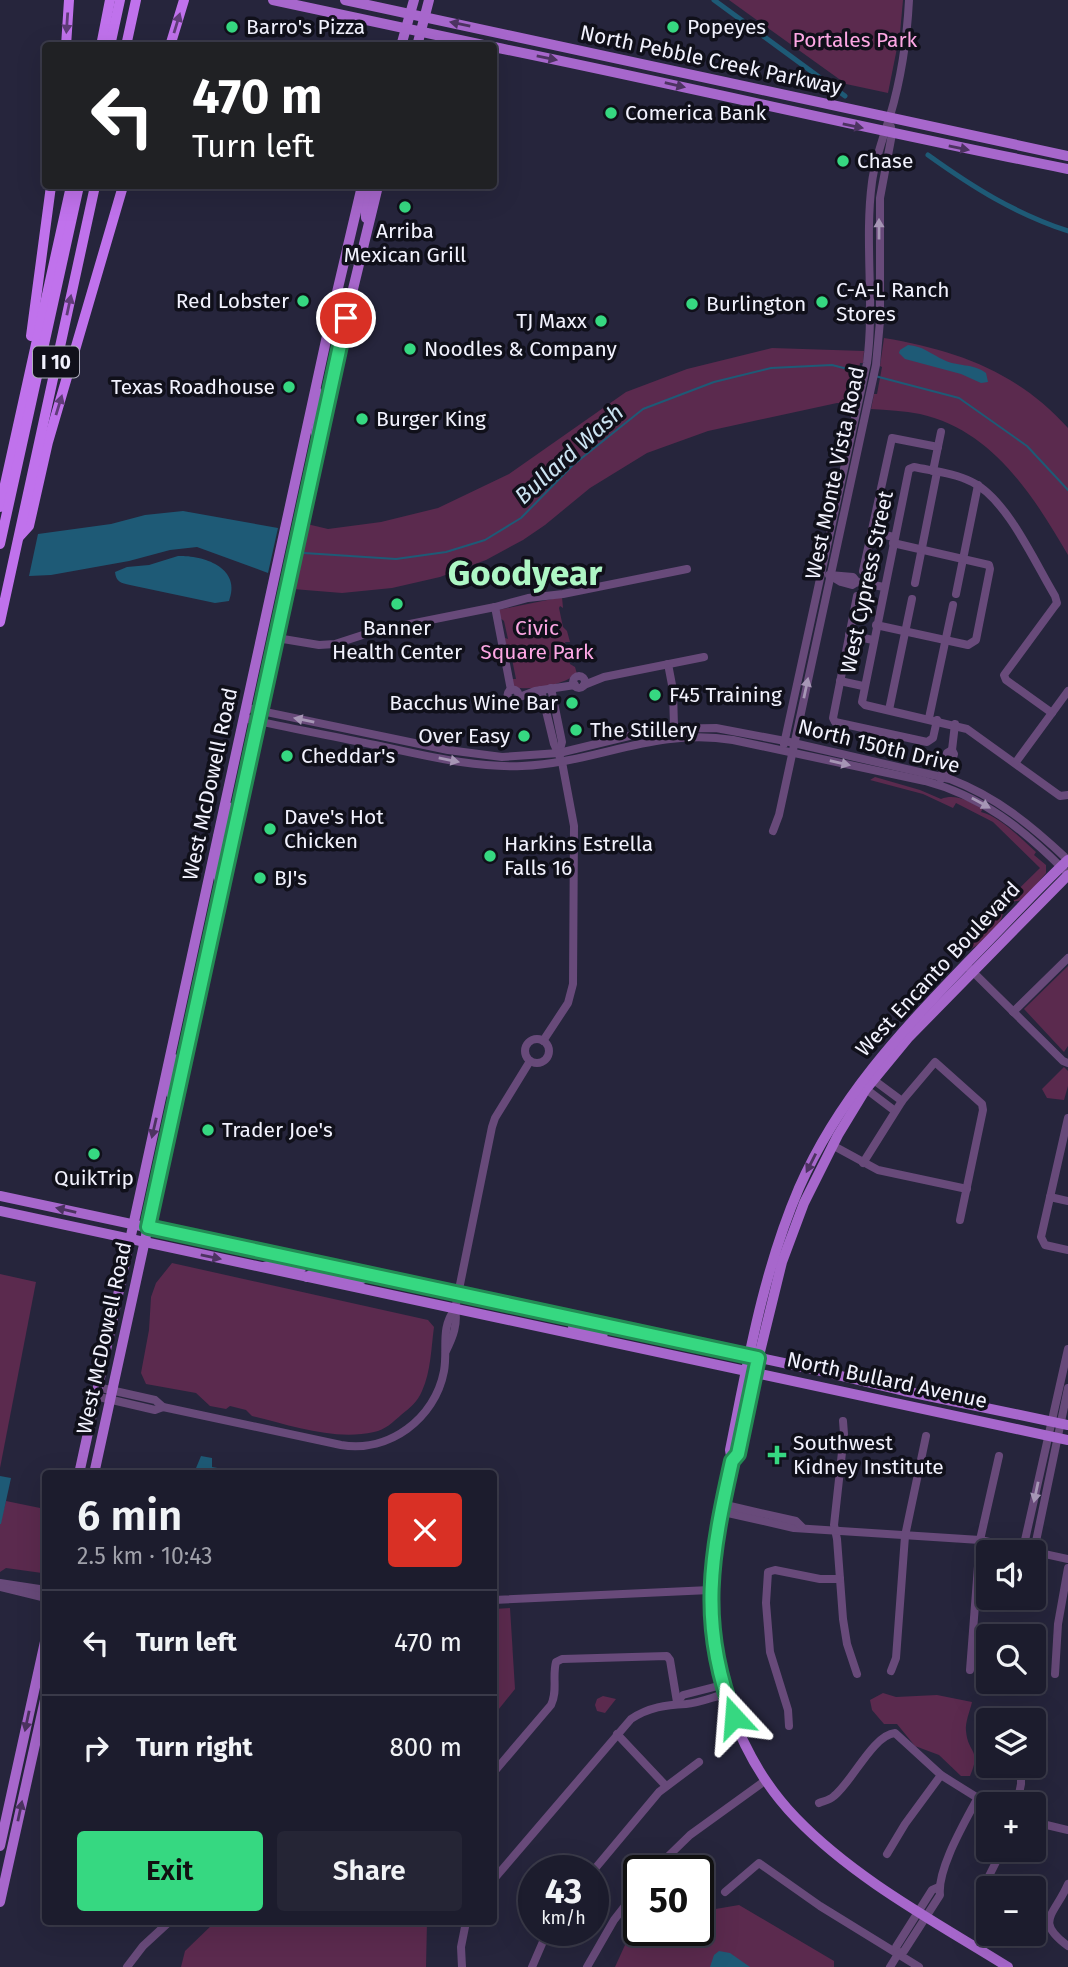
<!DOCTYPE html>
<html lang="en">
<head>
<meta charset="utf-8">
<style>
  :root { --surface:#1c1c2d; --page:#252535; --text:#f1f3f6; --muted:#a0a1aa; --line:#3a3a49; --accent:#36d881 }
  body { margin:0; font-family:"Fira Sans",sans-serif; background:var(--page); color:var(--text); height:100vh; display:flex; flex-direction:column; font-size:26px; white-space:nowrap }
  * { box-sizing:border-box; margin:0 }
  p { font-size:23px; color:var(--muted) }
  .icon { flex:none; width:38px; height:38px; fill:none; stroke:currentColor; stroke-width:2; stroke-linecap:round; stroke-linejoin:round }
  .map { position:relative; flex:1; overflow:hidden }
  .details { position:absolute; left:42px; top:1470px; width:455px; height:455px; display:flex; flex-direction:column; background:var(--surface); border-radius:7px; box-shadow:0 7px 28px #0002,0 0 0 2px var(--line) }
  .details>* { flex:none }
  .hud { position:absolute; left:42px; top:42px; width:455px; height:147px; border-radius:7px; box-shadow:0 7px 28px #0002,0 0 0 2px var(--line); background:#202124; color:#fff; overflow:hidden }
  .fabs { position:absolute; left:976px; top:1540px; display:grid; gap:14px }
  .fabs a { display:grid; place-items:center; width:70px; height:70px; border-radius:7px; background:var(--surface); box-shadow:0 7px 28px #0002,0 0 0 2px var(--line); font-size:35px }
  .speed { position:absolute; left:518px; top:1855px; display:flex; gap:14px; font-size:35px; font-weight:700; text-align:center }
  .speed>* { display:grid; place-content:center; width:91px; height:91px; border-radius:50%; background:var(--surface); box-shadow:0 7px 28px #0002,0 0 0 2px var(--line); line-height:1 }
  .speed small { font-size:18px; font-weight:400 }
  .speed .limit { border:4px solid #111; border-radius:10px; background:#fff; color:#111 }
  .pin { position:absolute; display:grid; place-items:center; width:60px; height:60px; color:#fff; margin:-30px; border:4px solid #fff; border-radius:50%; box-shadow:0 2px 7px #0007 }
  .me { position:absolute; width:77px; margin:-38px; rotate:341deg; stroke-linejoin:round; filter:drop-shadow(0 0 5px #0008) }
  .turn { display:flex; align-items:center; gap:24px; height:147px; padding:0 35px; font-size:32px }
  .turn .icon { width:91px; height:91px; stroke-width:2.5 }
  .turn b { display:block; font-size:49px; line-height:60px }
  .round { display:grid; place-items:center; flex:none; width:74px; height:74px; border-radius:7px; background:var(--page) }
  .overview { display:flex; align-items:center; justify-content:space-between; height:119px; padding:0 35px }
  h1 { font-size:42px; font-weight:600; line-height:52px }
  .cta { display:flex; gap:14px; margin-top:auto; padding:14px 35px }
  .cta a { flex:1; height:80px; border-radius:7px; background:var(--accent); color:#111; font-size:28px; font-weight:600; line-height:80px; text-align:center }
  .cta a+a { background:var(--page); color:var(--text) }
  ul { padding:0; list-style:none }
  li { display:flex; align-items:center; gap:21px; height:105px; padding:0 35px; border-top:2px solid var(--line) }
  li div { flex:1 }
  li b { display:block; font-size:26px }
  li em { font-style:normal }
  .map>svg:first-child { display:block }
</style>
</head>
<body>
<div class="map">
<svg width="1068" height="1967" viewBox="0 0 1068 1967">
  <rect width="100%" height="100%" fill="#26253c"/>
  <g fill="#5b2a4e">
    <path d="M729 0H903L900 33 888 93 846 84Z"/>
    <path d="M884 338C956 350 1018 372 1068 428V555C1033 495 992 430 920 414 904 411 887 410 871 409L874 394H877L882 367 880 366Z"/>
    <path d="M772 348 864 351 863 363H860L854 404 837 403 708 431 647 453 590 488 545 525 523 540 486 560 440 577 392 588 342 593 293 589 297 569H300L307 524 328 529 381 522 438 508 509 474 626 392 687 369Z"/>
    <path d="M562 597 563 608 560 606 559 608 563 627 567 631 570 642H565L570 664 575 667 577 674C560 686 532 691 512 687L513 679H516L511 654 506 651 505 638 508 639 504 621 499 617 498 610Z"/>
    <path d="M875 777 920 790 941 799C956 793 969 802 983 808L981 812C1001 817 1021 839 1036 852L1034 855 1046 865V873L1023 900 1011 902 1003 911C1003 928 978 948 963 952L989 923 988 921 996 912 997 913 1003 908 1001 906 1040 868 993 822 956 803 953 808 923 794 870 780Z"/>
    <path d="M1068 966V1046L1064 1052 1024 1009Z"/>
    <path d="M1064 1067 1068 1071V1086L1064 1100 1047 1098 1042 1089Z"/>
    <path d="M172 1263 428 1320 434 1327C431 1349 431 1371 422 1391 418 1401 410 1408 401 1415 393 1422 385 1430 374 1432 334 1441 290 1425 252 1416L246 1410 230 1406 226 1409 210 1406 196 1393 146 1384 141 1373 149 1330 151 1297 156 1283Z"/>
    <path d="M0 1274 36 1282 0 1468Z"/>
    <path d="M6 1501 45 1509 46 1557 42 1573 6 1568 0 1572V1524Z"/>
    <path d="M510 1608 515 1689 494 1715V1609Z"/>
    <path d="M1034 1673 1039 1678 1035 1682 1036 1689C1032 1691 989 1688 984 1687L985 1679 989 1678V1682H1034Z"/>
    <path d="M883 1693 896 1697 937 1695 972 1702C970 1711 965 1722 966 1731 968 1754 982 1749 970 1776H961L939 1755 915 1746 897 1724H884L872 1710 870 1700Z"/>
    <path d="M603 1696 616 1699 605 1713 597 1711 595 1705 597 1699Z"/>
    <path d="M739 1905 834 1961V1967H615L625 1945 639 1929 698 1930V1912Z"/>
    <path d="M215 1922H427L426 1967H181L185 1951Z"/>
  </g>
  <g fill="#1e5a76">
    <path d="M908 345C923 346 931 354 944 360 958 367 973 363 986 373L988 382 981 383 961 374 905 359 899 353 900 350Z"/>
    <path d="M183 511 278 528 268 573 197 547 170 550 129 561 51 575 29 576 38 534 111 524 145 515Z"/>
    <path d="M178 556C204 555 242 568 229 601L215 603 130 585C121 583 116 582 115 572L127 567 149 565Z"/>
    <path d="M201 1456 212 1458V1467L223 1469 225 1473H205V1471L204 1473H194Z"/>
    <path d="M0 1476 11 1478 1 1524H0Z"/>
    <path d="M719 1951 730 1953 750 1967H710L714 1955Z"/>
  </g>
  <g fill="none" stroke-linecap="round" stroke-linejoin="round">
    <g stroke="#1e5a76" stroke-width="2">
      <path d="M875 376 959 398 1027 446 1068 490"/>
      <path d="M304 553 396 559 446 552 485 540 521 518 573 465 643 409 714 382 771 368 832 365 863 373"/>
    </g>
    <g stroke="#1e5a76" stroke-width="5">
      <path d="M714 0 845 96"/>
      <path d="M928 155C974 188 1014 213 1068 231"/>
    </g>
    <g stroke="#684a7a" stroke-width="8">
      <path d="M933 471 941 432"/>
      <path d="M871 532 894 537"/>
      <path d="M863 571 892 438 938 447"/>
      <path d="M829 575 853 577 857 582 852 585 841 582 831 576"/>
      <path d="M857 582 884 587"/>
      <path d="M915 583 937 472"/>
      <path d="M956 594 978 485"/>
      <path d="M857 596 833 718 835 722 927 742 933 738 937 720"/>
      <path d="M495 607 511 690"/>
      <path d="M876 625 968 645 976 640 990 569 989 565 893 543"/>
      <path d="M849 635 873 640"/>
      <path d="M277 638 319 645 335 644 375 631 495 607 528 598 563 594 687 569"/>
      <path d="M668 664 673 690 674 727"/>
      <circle cx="579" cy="682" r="6"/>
      <path d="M840 681 863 686"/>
      <path d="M584 685 604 677 704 657"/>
      <path d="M551 688 562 742 559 753"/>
      <circle cx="513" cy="695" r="5.5"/>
      <path d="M541 690 554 744 562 762 574 826 573 984 568 1003 543 1041"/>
      <path d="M517 698 535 691 575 685"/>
      <path d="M247 708 448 750 502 757 559 753 658 729 716 728 785 741 950 779C997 797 1032 826 1068 860"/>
      <path d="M889 710 912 599"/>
      <path d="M1052 713 1006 680 1004 675 1054 607 1057 603 1055 596C1035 563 1007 499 972 482 955 473 933 471 914 467L909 469 862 702 865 705 967 729 1060 796 1068 795"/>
      <path d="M244 718C288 728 332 736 375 745 424 755 472 768 522 766 596 763 655 727 733 740L925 781C982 796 1023 829 1064 870"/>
      <path d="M929 718 953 605"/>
      <path d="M784 744 867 363C875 303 864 242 872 182 875 159 883 138 890 116 901 79 907 39 909 0"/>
      <path d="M1016 762 1068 691"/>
      <path d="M942 776 949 770 954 754 952 750 955 724"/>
      <path d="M941 779 947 753 952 750"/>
      <path d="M773 831 779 815 876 365 880 321V198L892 134 891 127"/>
      <path d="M969 968 1063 1061 1068 1063"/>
      <path d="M1013 1012 1068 958"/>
      <circle cx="537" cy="1051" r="12"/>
      <path d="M871 1078 902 1101"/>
      <path d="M862 1086 895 1111"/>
      <path d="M1068 1118 1041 1237 1045 1245 1068 1250"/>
      <path d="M832 1145 878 1170 967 1189"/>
      <path d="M863 1163 902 1101 935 1062 982 1104 983 1110 960 1220"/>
      <path d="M1050 1197 1068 1201"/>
      <path d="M446 1351C453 1337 458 1324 455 1309L492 1127 495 1118 530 1061"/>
      <path d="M97 1387 155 1400 163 1407"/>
      <path d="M95 1396 155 1410 163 1407 341 1445C389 1453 435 1419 444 1371 448 1349 440 1328 455 1309"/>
      <path d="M843 1421 844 1434 834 1525 837 1539 843 1619 847 1644 857 1674"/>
      <path d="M721 1508 728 1513 794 1528 980 1540 1068 1559"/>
      <path d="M721 1508 730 1506 796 1521 802 1527"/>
      <path d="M1023 1549 1068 1349"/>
      <path d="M1034 1551 1068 1388"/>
      <path d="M0 1583 46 1590"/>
      <path d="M0 1587 46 1598"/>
      <path d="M494 1600 710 1590"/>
      <path d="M970 1670 980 1540 999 1456"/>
      <path d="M891 1671 896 1658 905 1536 926 1436"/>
      <path d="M1055 1674 1058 1624 1068 1568"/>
      <path d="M677 1702 683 1695 722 1685"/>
      <path d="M789 1726 788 1710 770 1652 766 1603 768 1572 775 1570 820 1579H840"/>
      <path d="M617 1734 666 1786"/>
      <path d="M494 1772 551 1705C558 1691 552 1677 556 1662L562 1659 667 1656 670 1660 677 1702"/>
      <path d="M819 1803C824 1801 830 1800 834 1796 852 1782 873 1735 895 1733L941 1775 989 1805"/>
      <path d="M1017 1804 1021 1784V1766"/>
      <path d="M1034 1822 1068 1830"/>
      <path d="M887 1854 905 1824 941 1775"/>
      <path d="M593 1871 659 1792 699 1762"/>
      <path d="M653 1871 690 1835 766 1780"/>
      <path d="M494 1879 631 1719C649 1707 666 1705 686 1704 699 1703 713 1697 725 1694"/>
      <path d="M1068 1884C1054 1916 1034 1921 1068 1946"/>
      <path d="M979 1889 989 1876 1002 1850"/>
      <path d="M725 1892 759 1863 820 1906 919 1967"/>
      <path d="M898 1954 896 1947 932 1890 939 1887"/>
      <path d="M127 1967 143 1946 169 1922"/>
      <path d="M462 1967 461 1947 466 1922"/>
      <path d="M532 1967 548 1930"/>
      <path d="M587 1967 614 1920 639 1888"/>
      <path d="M890 1967 898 1954 904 1951 940 1895C937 1869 965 1822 977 1799"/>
    </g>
    <g stroke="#a767cc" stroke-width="10">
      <path d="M273 0 488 46"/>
      <path d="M345 0 1068 156"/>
      <path d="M401 46 414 0"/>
      <path d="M417 46 429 0"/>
      <path d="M494 47C685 86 876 131 1068 169"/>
      <path d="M366 218 365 204 369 186"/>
      <path d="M316 433 320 407 317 392"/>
      <path d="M228 807V836L232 843"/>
      <path d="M218 837 223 845 218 875 222 887"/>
      <path d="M174 1059 171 1094 177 1099"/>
      <path d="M0 1196 812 1369 904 1391 1068 1425"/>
      <path d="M0 1211 1068 1440"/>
      <path d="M263 1267 276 1264 302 1267 307 1261"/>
      <path d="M307 1277 316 1272 360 1280 371 1275"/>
      <path d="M573 1327 603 1333 608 1327"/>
      <path d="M732 1461 738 1454 755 1372 782 1262 804 1203 838 1135 866 1089 908 1038 1068 875"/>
      <path d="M79 1474 330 322 362 186"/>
      <path d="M94 1474 346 318 378 186"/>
      <path d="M0 1846 46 1637"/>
      <path d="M0 1902 46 1695"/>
      <path d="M1008 1967C936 1922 856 1880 796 1818 737 1757 707 1665 710 1580 712 1540 723 1500 732 1461L730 1450C748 1361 763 1272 799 1188 839 1097 900 1033 967 963 1001 929 1033 893 1068 860"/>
    </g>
    <g stroke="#c072ec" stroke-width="10">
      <path d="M66 46 69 0"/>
      <path d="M101 46 110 0"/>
      <path d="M110 46 120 0"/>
      <path d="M126 46 136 0"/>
      <path d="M170 46 184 0"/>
      <path d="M31 336 51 186"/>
      <path d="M0 507 71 186"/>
      <path d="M19 537 29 526 48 442 123 186"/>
      <path d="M0 544 79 186"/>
      <path d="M0 622 95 186"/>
    </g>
  </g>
  <defs><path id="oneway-solid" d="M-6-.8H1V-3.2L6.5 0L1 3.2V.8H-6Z" transform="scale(1.75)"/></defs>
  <g fill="#5f3c78">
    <use href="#oneway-solid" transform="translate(67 23) rotate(94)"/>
    <use href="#oneway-solid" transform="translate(177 23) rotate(-73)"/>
    <use href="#oneway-solid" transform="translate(69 305) rotate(-78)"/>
    <use href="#oneway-solid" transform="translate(59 405) rotate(-73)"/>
  </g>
  <g fill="#4c3361">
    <use href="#oneway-solid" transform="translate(460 24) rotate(-168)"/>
    <use href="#oneway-solid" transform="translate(547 58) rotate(11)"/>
    <use href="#oneway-solid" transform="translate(675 85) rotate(13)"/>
    <use href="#oneway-solid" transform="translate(853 126) rotate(12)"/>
    <use href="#oneway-solid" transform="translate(959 148) rotate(12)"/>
    <use href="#oneway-solid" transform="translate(154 1128) rotate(103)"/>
    <use href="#oneway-solid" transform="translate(811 1163) rotate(117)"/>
    <use href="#oneway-solid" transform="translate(66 1210) rotate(-167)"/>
    <use href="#oneway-solid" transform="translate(211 1257) rotate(12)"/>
    <use href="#oneway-solid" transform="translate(27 1721) rotate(102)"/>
    <use href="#oneway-solid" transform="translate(20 1811) rotate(-78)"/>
  </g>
  <g fill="#a696b5">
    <use href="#oneway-solid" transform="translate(879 229) rotate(-90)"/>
    <use href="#oneway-solid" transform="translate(806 688) rotate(-78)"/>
    <use href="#oneway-solid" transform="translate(304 720) rotate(-168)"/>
    <use href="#oneway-solid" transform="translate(449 760) rotate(11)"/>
    <use href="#oneway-solid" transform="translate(840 763) rotate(13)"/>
    <use href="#oneway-solid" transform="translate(981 803) rotate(29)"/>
    <use href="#oneway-solid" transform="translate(1036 1492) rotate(102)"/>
  </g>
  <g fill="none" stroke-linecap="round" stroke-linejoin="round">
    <defs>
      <path id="route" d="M346 318 148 1227 758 1358 738 1454 732 1461C711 1555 698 1623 734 1717"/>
    </defs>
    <use href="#route" stroke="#238c54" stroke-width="18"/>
    <use href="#route" stroke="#36d881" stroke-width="12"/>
  </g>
  <g fill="#36d881" stroke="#10101a" stroke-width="2.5">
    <circle cx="232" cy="27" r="7"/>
    <circle cx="673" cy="27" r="7"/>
    <circle cx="611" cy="113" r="7"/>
    <circle cx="843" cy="161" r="7"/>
    <circle cx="405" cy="207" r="7"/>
    <circle cx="303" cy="301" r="7"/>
    <circle cx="822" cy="302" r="7"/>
    <circle cx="692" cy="304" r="7"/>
    <circle cx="601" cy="321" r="7"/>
    <circle cx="410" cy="349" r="7"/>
    <circle cx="289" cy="387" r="7"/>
    <circle cx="362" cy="419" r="7"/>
    <circle cx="397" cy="604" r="7"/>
    <circle cx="655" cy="695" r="7"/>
    <circle cx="572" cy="703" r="7"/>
    <circle cx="576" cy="730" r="7"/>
    <circle cx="524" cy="736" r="7"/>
    <circle cx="287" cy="756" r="7"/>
    <circle cx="270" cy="829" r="7"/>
    <circle cx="490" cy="856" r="7"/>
    <circle cx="260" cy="878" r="7"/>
    <circle cx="208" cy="1130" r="7"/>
    <circle cx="94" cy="1154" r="7"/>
    <path d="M773.5 1444.5h7v7h7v7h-7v7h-7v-7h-7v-7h7z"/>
  </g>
  <g text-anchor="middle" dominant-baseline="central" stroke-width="7" stroke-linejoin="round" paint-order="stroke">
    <rect fill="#10101a" stroke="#aeaeba" stroke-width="2" x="33" y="346.5" width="46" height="31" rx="5"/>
    <g font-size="19" font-weight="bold" fill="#f2f2fe">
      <text x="56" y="362">I 10</text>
    </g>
    <g font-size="21" fill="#f2f2fe" stroke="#10101a" text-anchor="start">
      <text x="246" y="27">Barro's Pizza</text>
      <text x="687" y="27">Popeyes</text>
      <text x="625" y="113">Comerica Bank</text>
      <text x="857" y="161">Chase</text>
      <text x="405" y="231" text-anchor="middle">Arriba<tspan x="405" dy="24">Mexican Grill</tspan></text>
      <text x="836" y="290">C-A-L Ranch<tspan x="836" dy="24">Stores</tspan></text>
      <text x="289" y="301" text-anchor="end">Red Lobster</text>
      <text x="706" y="304">Burlington</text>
      <text x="587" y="321" text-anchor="end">TJ Maxx</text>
      <text x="424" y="349">Noodles &amp; Company</text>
      <text x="275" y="387" text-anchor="end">Texas Roadhouse</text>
      <text x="376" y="419">Burger King</text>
      <text x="397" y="628" text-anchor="middle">Banner<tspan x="397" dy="24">Health Center</tspan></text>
      <text x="669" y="695">F45 Training</text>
      <text x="558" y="703" text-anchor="end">Bacchus Wine Bar</text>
      <text x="590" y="730">The Stillery</text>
      <text x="510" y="736" text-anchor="end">Over Easy</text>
      <text x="301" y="756">Cheddar's</text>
      <text x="284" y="817">Dave's Hot<tspan x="284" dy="24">Chicken</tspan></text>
      <text x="504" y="844">Harkins Estrella<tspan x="504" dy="24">Falls 16</tspan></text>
      <text x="274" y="878">BJ's</text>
      <text x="222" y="1130">Trader Joe's</text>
      <text x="94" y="1178" text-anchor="middle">QuikTrip</text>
      <text x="793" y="1443">Southwest<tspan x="793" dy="24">Kidney Institute</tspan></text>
    </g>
    <g font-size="21" fill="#fda7e4" stroke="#10101a">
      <text x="855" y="40">Portales Park</text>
      <text x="537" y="628">Civic<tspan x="537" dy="24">Square Park</tspan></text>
    </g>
    <g font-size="21" fill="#f2f2fe" stroke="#10101a">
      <text transform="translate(711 60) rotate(12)">North Pebble Creek Parkway</text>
      <text transform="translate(835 473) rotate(-78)">West Monte Vista Road</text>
      <text transform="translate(867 582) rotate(-78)">West Cypress Street</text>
      <text transform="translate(879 746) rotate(14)">North 150th Drive</text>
      <text transform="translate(210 784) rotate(-78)">West McDowell Road</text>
      <text transform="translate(938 969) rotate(-47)">West Encanto Boulevard</text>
      <text transform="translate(104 1338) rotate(-78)">West McDowell Road</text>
      <text transform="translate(887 1380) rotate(12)">North Bullard Avenue</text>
    </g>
    <g font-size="23" font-style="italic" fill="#cce4f2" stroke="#10101a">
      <text transform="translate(569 454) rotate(-42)">Bullard Wash</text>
    </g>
    <g font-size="35" font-weight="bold" fill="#aef7c5" stroke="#10101a">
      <text x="525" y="573">Goodyear</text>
    </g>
  </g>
</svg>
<div class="fabs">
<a><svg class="icon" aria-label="sound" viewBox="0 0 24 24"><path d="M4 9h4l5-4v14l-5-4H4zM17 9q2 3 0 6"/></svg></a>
<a><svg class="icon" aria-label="search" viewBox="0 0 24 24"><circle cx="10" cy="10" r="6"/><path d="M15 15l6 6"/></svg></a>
<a><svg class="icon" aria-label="layers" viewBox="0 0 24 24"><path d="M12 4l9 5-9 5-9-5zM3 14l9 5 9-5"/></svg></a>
<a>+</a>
<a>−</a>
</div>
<div class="speed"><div>43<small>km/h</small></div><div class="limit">50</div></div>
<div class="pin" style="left:346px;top:318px;background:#d93025"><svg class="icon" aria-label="arrive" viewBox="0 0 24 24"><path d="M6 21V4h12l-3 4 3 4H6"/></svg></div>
<svg class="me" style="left:734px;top:1717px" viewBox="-20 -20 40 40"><path d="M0-17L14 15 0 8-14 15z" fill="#36d881" stroke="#fff" stroke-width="4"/></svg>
<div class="hud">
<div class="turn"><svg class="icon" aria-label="left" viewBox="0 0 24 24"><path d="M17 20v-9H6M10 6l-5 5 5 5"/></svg><div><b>470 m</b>Turn left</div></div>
</div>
<section class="details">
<div class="overview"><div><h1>6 min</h1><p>2.5 km · 10:43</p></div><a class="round" style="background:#d93025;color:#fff"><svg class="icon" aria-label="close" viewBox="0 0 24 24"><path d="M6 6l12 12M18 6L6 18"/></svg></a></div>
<ul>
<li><svg class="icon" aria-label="left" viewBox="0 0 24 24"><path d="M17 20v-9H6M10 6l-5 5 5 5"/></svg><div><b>Turn left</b></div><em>470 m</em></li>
<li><svg class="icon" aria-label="right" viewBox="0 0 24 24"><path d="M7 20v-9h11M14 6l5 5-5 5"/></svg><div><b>Turn right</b></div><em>800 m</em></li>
</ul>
<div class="cta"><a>Exit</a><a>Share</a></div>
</section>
</div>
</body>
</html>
